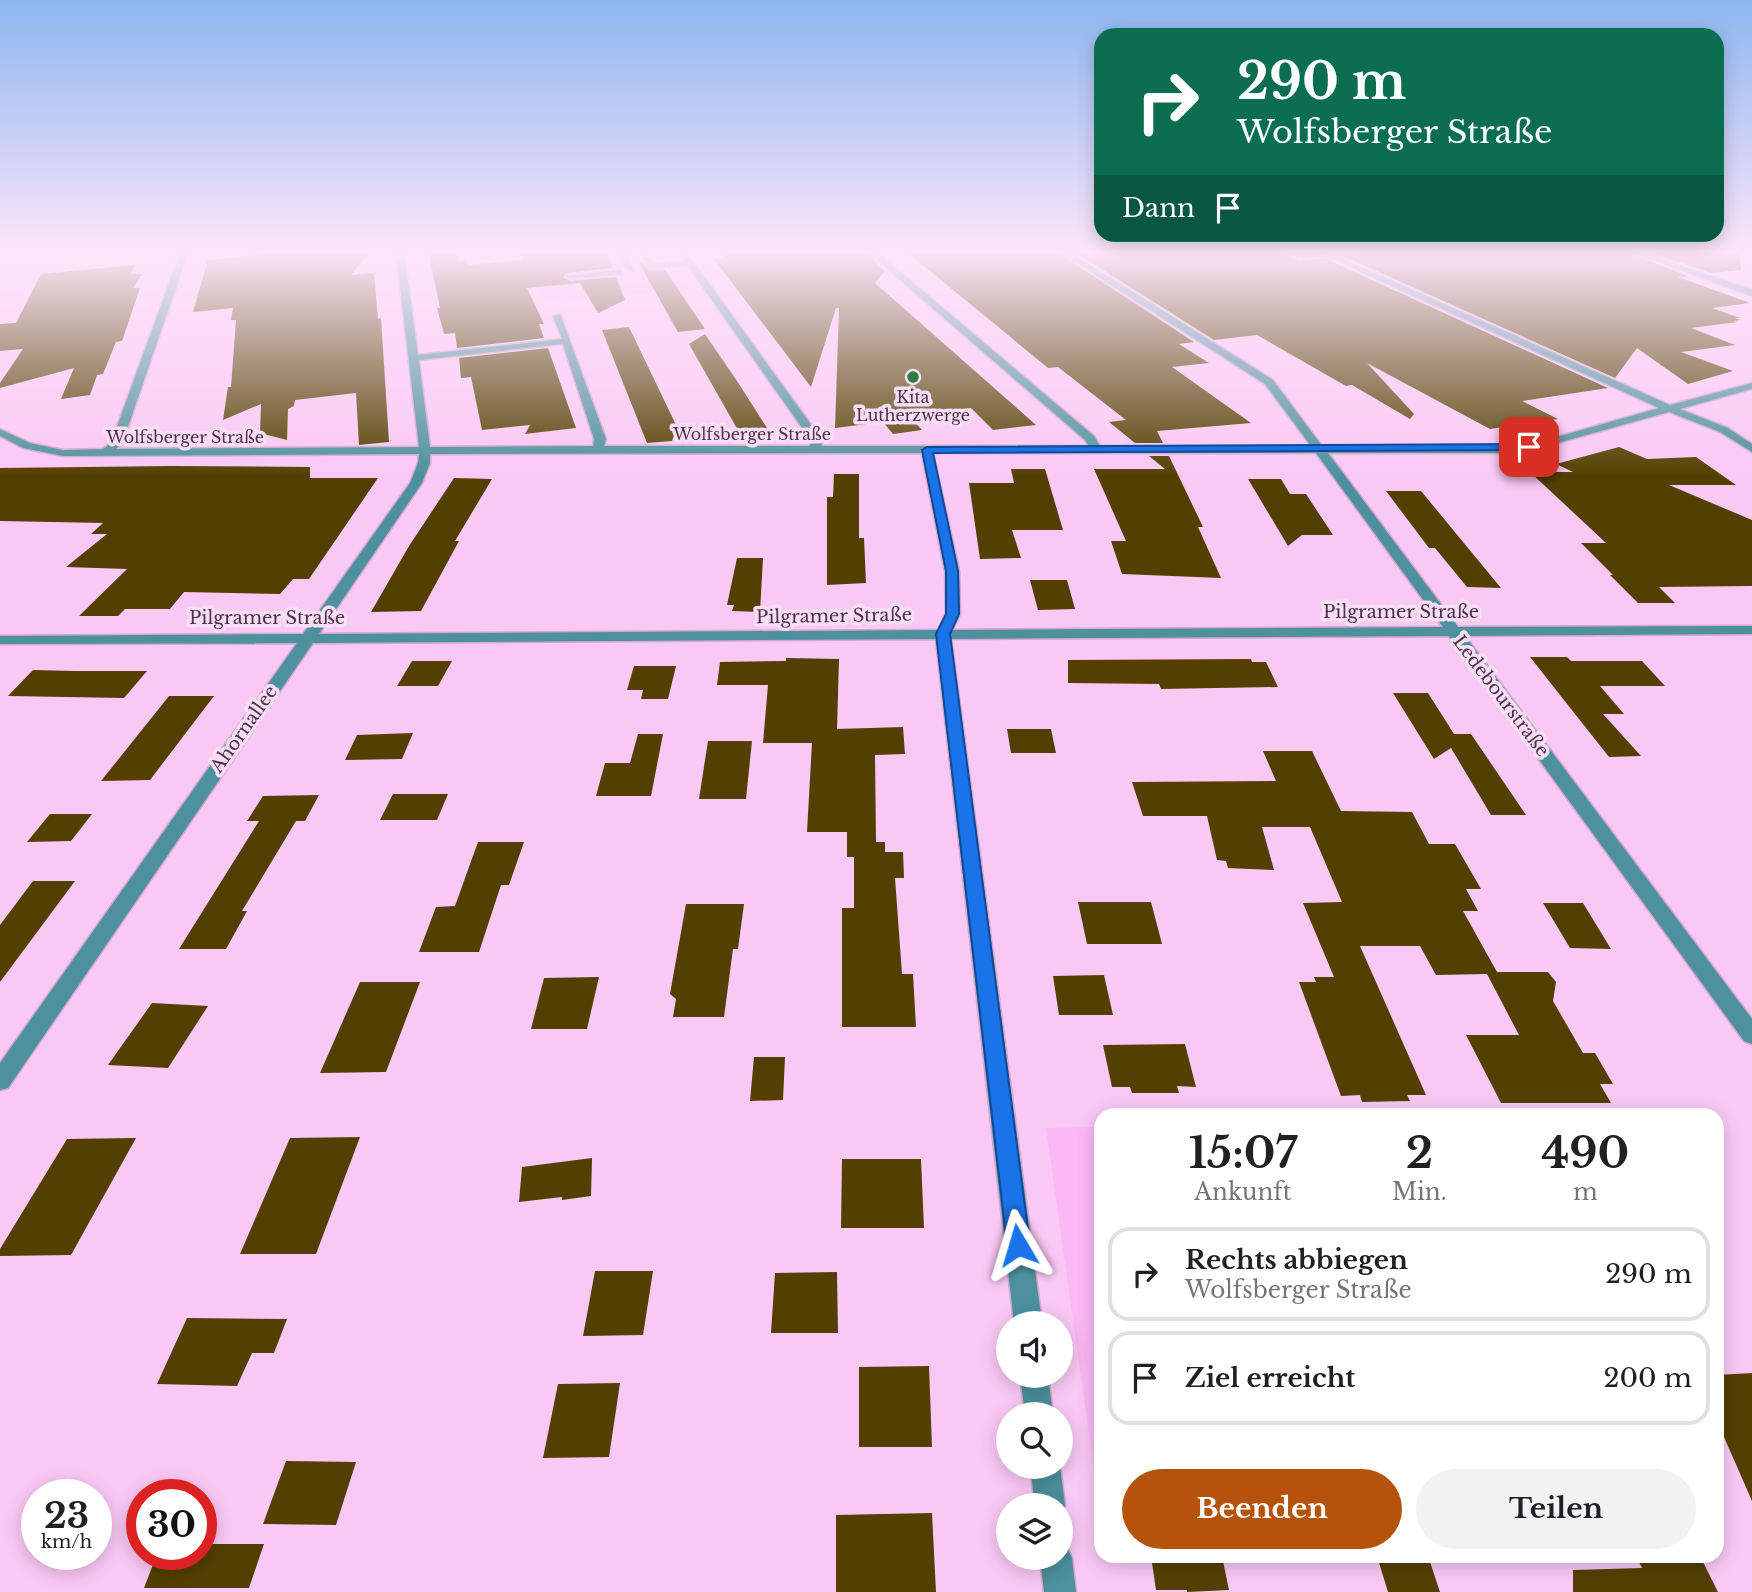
<!DOCTYPE html>
<html lang="de">
<head>
<meta charset="utf-8">
<style>
  :root { --surface:#fff; --page:#f2f2f2; --text:#202124; --muted:#757577; --line:#e0e0e0; --accent:#b45309 }
  body { margin:0; font-family:"Libre Baskerville",serif; background:var(--page); color:var(--text); height:100vh; display:flex; flex-direction:column; font-size:26px; white-space:nowrap }
  * { box-sizing:border-box; margin:0 }
  p { font-size:23px; color:var(--muted) }
  .icon { flex:none; width:38px; height:38px; fill:none; stroke:currentColor; stroke-width:2; stroke-linecap:round; stroke-linejoin:round }
  .map { position:relative; flex:1; overflow:hidden }
  .drawer { position:absolute; left:1094px; top:1108px; width:630px; height:455px; display:flex; flex-direction:column; background:var(--surface); border-radius:21px; box-shadow:0 4px 18px #0003 }
  .drawer>* { flex:none }
  .hud { position:absolute; left:1094px; top:28px; width:630px; height:214px; border-radius:21px; box-shadow:0 4px 18px #0003; background:#0b6e4f; color:#fff; overflow:hidden }
  .controls { position:absolute; left:996px; top:1311px; display:grid; gap:14px }
  .controls a { display:grid; place-items:center; width:77px; height:77px; border-radius:50%; background:var(--surface); box-shadow:0 4px 18px #0003; font-size:35px }
  .speed { position:absolute; left:21px; top:1479px; display:flex; gap:14px; font-size:35px; font-weight:700; text-align:center }
  .speed>* { display:grid; place-content:center; width:91px; height:91px; border-radius:50%; background:var(--surface); box-shadow:0 4px 18px #0003; line-height:1 }
  .speed small { font-size:18px; font-weight:400 }
  .speed .limit { border:10px solid #d22; background:#fff; color:#111 }
  .pin { position:absolute; display:grid; place-items:center; width:60px; height:60px; color:#fff; margin:-30px; border-radius:14px; box-shadow:0 4px 10px #0006 }
  .me { position:absolute; width:77px; margin:-38px; rotate:353deg; stroke-linejoin:round; filter:drop-shadow(0 0 5px #0008) }
  .turn { display:flex; align-items:center; gap:24px; height:147px; padding:0 28px; font-size:32px }
  .turn .icon { width:91px; height:91px; stroke-width:2.5 }
  .turn b { display:block; font-size:49px; line-height:60px }
  .then { display:flex; align-items:center; height:66px; padding:0 28px; background:#0003; gap:14px; font-size:26px }
  .eta { display:flex; justify-content:space-evenly; align-items:center; height:119px; text-align:center }
  .eta b { font-size:42px; font-weight:700; line-height:49px }
  .cta { display:flex; gap:14px; margin-top:auto; padding:14px 28px }
  .cta a { flex:1; height:80px; border-radius:42px; background:var(--accent); color:#fff; font-size:28px; font-weight:700; line-height:80px; text-align:center }
  .cta a+a { background:var(--page); color:var(--text) }
  ul { padding:0; list-style:none }
  li { display:flex; align-items:center; gap:21px; height:94px; margin:0 14px 10px; padding:0 14px; border:4px solid var(--line); border-radius:21px }
  li div { flex:1 }
  li b { display:block; font-size:26px }
  li em { font-style:normal }
  .map>svg:first-child { display:block }
</style>
</head>
<body>
<div class="map">
<svg width="1752" height="1592" viewBox="0 0 1752 1592">
  <rect width="100%" height="100%" fill="#fac8f4"/>
  <g fill="#fcb8f5">
    <path d="M528 253H666L690 290 544 302Z"/>
    <path d="M1101 1127V1498H1098L1046 1128Z"/>
  </g>
  <g fill="#534000">
    <path d="M279 253H369L351 275 374 273 378 319 381 318 389 442 359 445 356 393 295 400 294 406 288 409 287 440 260 433 261 404 223 420 228 387H231L236 320H231L233 308 193 312 208 260Z"/>
    <path d="M456 253 458 261 467 260 468 265 523 260 521 253H607L613 268 566 273 563 277 570 281 616 277 625 300 598 313 580 283 527 288 544 324H539L544 338 457 348 455 333 444 334 437 308H440L429 255Z"/>
    <path d="M721 253H866L885 271 875 283 1036 425 993 430 971 408 909 416 922 430 893 434 883 422 835 428 839 308H836L811 387 714 259 725 258Z"/>
    <path d="M908 253H1058L1194 342 1179 344 1209 363 1172 367 1251 423 1157 431 1163 443H1135L1109 422 1126 420 1058 367 1048 368Z"/>
    <path d="M1076 253H1277L1300 261 1324 258 1608 388 1522 401 1558 419 1490 429 1367 363 1414 414 1410 419 1352 385 1346 386 1257 335 1214 340Z"/>
    <path d="M1372 253H1630L1688 276 1678 277 1750 303 1712 308 1740 318H1735L1741 320 1733 321 1738 322 1691 328 1735 345 1681 352 1733 371 1688 384 1637 348 1615 378 1343 256Z"/>
    <path d="M1652 253H1740L1741 270 1711 273Z"/>
    <path d="M642 262 649 271 665 270 705 329 678 332 639 263Z"/>
    <path d="M135 265 131 274H142L133 288H140L122 341 116 342 103 374 97 375 90 395 61 399 74 368 0 388V383L23 349 0 351V324L16 323 41 274Z"/>
    <path d="M629 327 677 427 672 441 647 443 602 330Z"/>
    <path d="M705 334 739 384 767 428 739 432 689 344Z"/>
    <path d="M548 348 576 428 525 434 530 425 482 430 471 377 461 378 459 358Z"/>
    <path d="M1619 447 1647 459 1696 457 1736 485H1669L1752 520V586L1659 587 1675 603H1638L1610 575H1613L1581 543H1606L1530 472H1573L1556 464Z"/>
    <path d="M1149 456H1169L1203 527H1198L1221 578 1122 574 1111 541H1126L1094 469H1165Z"/>
    <path d="M173 466 310 467V478H378L309 579H293L280 594 184 592 170 609H125L118 616H79L127 569 66 567 107 534H91L103 523 0 521V468Z"/>
    <path d="M1011 469H1045L1063 530H1012L1021 558 980 559 969 483H1014Z"/>
    <path d="M834 474H859V538H864L866 583 827 585V497H833Z"/>
    <path d="M454 478 492 479 455 541H459L421 611 371 612 409 546Z"/>
    <path d="M1248 479H1281L1290 494H1306L1333 535H1302L1288 546Z"/>
    <path d="M1386 491H1421L1501 588 1467 587 1435 548H1429Z"/>
    <path d="M737 558H763L760 612 732 611 734 605H727Z"/>
    <path d="M1030 580H1067L1075 609 1038 610Z"/>
    <path d="M1530 657H1567L1571 661H1642L1665 686H1600L1624 714H1603L1641 756 1609 757Z"/>
    <path d="M786 658 839 659 837 729 903 727 905 754 875 755 876 842H885V852H903L904 878H895L902 974H913L916 1027H842V908H854V857H847V832H807L812 743H763L768 685H717L720 662 786 661Z"/>
    <path d="M1251 659 1252 662H1266L1278 687 1161 689 1159 684 1068 683V660Z"/>
    <path d="M412 661H452L438 686H397Z"/>
    <path d="M634 666H676L668 699H641L643 690H627Z"/>
    <path d="M33 670 75 671H147L124 698 8 696Z"/>
    <path d="M1393 693H1428L1454 734H1471L1526 815H1491L1451 748 1434 759Z"/>
    <path d="M169 696H214L150 780 101 781Z"/>
    <path d="M1007 729H1051L1056 753H1011Z"/>
    <path d="M413 733 402 759 345 760 357 735Z"/>
    <path d="M638 734H663L651 796H596L605 763H630Z"/>
    <path d="M708 741H752L746 799H699Z"/>
    <path d="M1263 751H1312L1341 811 1412 812 1429 844H1455L1481 889H1466L1478 911H1463L1497 972H1548L1556 982 1553 1001 1583 1053H1595L1613 1084H1600L1611 1103H1501L1466 1035H1519L1487 974 1436 975 1420 946H1360L1426 1095H1407L1410 1101 1362 1102 1360 1095 1341 1096 1299 982H1316L1314 977H1334L1303 903 1342 902 1310 827H1262L1274 870 1228 868 1226 861 1217 860 1207 816H1143L1132 782 1276 781Z"/>
    <path d="M393 794H448L437 820H380Z"/>
    <path d="M319 795 305 821H296L242 911H247L226 949H179L259 821H247L263 796Z"/>
    <path d="M50 814H92L71 841 27 842Z"/>
    <path d="M478 842H524L509 885H501L479 952H419L436 907 455 906Z"/>
    <path d="M33 881H75L0 982V925Z"/>
    <path d="M1078 902H1151L1162 944H1087Z"/>
    <path d="M1543 903H1583L1611 949 1570 948Z"/>
    <path d="M686 904H744L738 949H733L724 1017H673L676 999 670 994Z"/>
    <path d="M1104 975 1113 1015H1059L1053 976Z"/>
    <path d="M599 977 587 1029H531L544 978Z"/>
    <path d="M360 982H420L386 1072 320 1073Z"/>
    <path d="M152 1003 208 1006 168 1068 108 1065Z"/>
    <path d="M1185 1044 1196 1087 1177 1086 1179 1093H1132L1130 1087H1112L1103 1045Z"/>
    <path d="M754 1057H785L783 1100 750 1101Z"/>
    <path d="M360 1137 316 1254H240L290 1138Z"/>
    <path d="M136 1138 71 1255 0 1256V1249L67 1139Z"/>
    <path d="M592 1158 591 1196 562 1200V1197L519 1202 522 1167Z"/>
    <path d="M842 1159H921L924 1228H841Z"/>
    <path d="M595 1271H653L643 1335 583 1336Z"/>
    <path d="M837 1272 838 1333H771L775 1273Z"/>
    <path d="M187 1318 287 1319 274 1353H252L237 1386 157 1384Z"/>
    <path d="M929 1366 932 1447H859V1367Z"/>
    <path d="M1752 1373V1501L1717 1421V1375Z"/>
    <path d="M620 1383 609 1457 543 1458 558 1384Z"/>
    <path d="M286 1461 356 1462 336 1525 263 1524Z"/>
    <path d="M932 1513 936 1592H836V1515Z"/>
    <path d="M201 1544H264L249 1588H144L157 1554H201Z"/>
    <path d="M1151 1556H1222L1229 1590 1187 1592V1590H1156Z"/>
    <path d="M1377 1556H1428L1440 1592H1388Z"/>
    <path d="M1636 1556H1700L1718 1592H1573V1570L1642 1568Z"/>
  </g>
  <g fill="none" stroke-linecap="round" stroke-linejoin="round">
    <defs>
      <g id="minor">
        <path d="M180 253H188L122 444 116 449 419 447 396 253H404L418 355 562 339 553 316 560 314 606 439 604 446H810V439L688 266 649 268 640 253H648L654 263 685 261 679 253H687L820 437 822 446H1089L1085 440 869 253H878L1094 436 1100 446H1311L1265 384 1061 253H1071L1273 380 1322 446 1497 447 1546 440 1659 408 1319 253H1330L1670 405 1752 383V389L1680 409 1728 428 1752 444V452L1720 432 1669 412 1547 446 1497 453H1328L1458 627 1752 626V634L1465 636 1752 1019V1044L1744 1041 1449 636 951 639 1042 1323H1014L936 639 313 643 8 1088 0 1090V1063L297 643 0 644V636L303 634 410 483 418 463 419 454 63 456 23 448 0 436V429L30 443 63 450 103 449 111 443ZM563 344 594 439 593 446 430 447 419 360ZM922 453 945 571 946 614 938 630 319 634 422 483 430 463V454ZM933 453H1316L1443 627 952 630 960 614 959 571Z"/>
        <path d="M618 253H626L633 270H627Z"/>
        <path d="M1632 253H1644L1752 290V296Z"/>
        <path d="M620 270 623 274 570 278 566 276Z"/>
        <path d="M1020 1376H1048L1053 1414H1025Z"/>
        <path d="M1030 1466H1060L1065 1505 1061 1516 1060 1505H1035Z"/>
        <path d="M1060 1544 1067 1547 1072 1558 1076 1592H1044L1040 1558H1060Z"/>
      </g>
    </defs>
    <use href="#minor" stroke="#d4a7ce" stroke-width="3"/>
    <use href="#minor" fill="#4c919d" fill-rule="evenodd"/>
  </g>
  <linearGradient id="sky" x2="0" y2="1"><stop stop-color="#8cb6f0"/><stop offset="0.53" stop-color="#fde6fa"/><stop offset="1" stop-color="#fde6fa" stop-opacity="0"/></linearGradient>
  <rect width="1752" height="476" fill="url(#sky)"/>
  <path fill="#1a73e8" stroke="#114b97" stroke-width="2" d="M1529 444 1532 445V450L933 453 958 571 959 614 950 634 1030 1245 1027 1253 1018 1256 1010 1253 1007 1245 936 634 946 614V571L922 450 927 447Z"/>
  <circle fill="#327a46" stroke="#f8def5" stroke-width="2.5" cx="913" cy="377" r="7"/>
  <g text-anchor="middle" dominant-baseline="central" stroke-width="7" stroke-linejoin="round" paint-order="stroke">
    <g font-size="16" fill="#4c3349" stroke="#f8def5">
      <text x="913" y="397">Kita<tspan x="913" dy="18">Lutherzwerge</tspan></text>
    </g>
    <g font-size="16" fill="#4c3349" stroke="#f8def5">
      <text x="752" y="434">Wolfsberger Straße</text>
      <text x="185" y="437">Wolfsberger Straße</text>
    </g>
    <g font-size="18" fill="#4c3349" stroke="#f8def5">
      <text x="1401" y="612">Pilgramer Straße</text>
      <text transform="translate(834 616) rotate(-1)">Pilgramer Straße</text>
      <text x="267" y="618">Pilgramer Straße</text>
      <text transform="translate(1501 696) rotate(53)">Ledebourstraße</text>
      <text transform="translate(244 729) rotate(-55)">Ahornallee</text>
    </g>
  </g>
</svg>
<div class="controls">
<a><svg class="icon" aria-label="sound" viewBox="0 0 24 24"><path d="M4 9h4l5-4v14l-5-4H4zM17 9q2 3 0 6"/></svg></a>
<a><svg class="icon" aria-label="search" viewBox="0 0 24 24"><circle cx="10" cy="10" r="6"/><path d="M15 15l6 6"/></svg></a>
<a><svg class="icon" aria-label="layers" viewBox="0 0 24 24"><path d="M12 4l9 5-9 5-9-5zM3 14l9 5 9-5"/></svg></a>
</div>
<div class="speed"><div>23<small>km/h</small></div><div class="limit">30</div></div>
<div class="pin" style="left:1529px;top:447px;background:#d93025"><svg class="icon" aria-label="arrive" viewBox="0 0 24 24"><path d="M6 21V4h12l-3 4 3 4H6"/></svg></div>
<svg class="me" style="left:1018px;top:1245px" viewBox="-20 -20 40 40"><path d="M0-17L14 15 0 8-14 15z" fill="#1a73e8" stroke="#fff" stroke-width="4"/></svg>
<div class="hud">
<div class="turn"><svg class="icon" aria-label="right" viewBox="0 0 24 24"><path d="M7 20v-9h11M14 6l5 5-5 5"/></svg><div><b>290 m</b>Wolfsberger Straße</div></div>
<div class="then">Dann<svg class="icon" aria-label="arrive" viewBox="0 0 24 24"><path d="M6 21V4h12l-3 4 3 4H6"/></svg></div>
</div>
<section class="drawer">
<div class="eta">
<div><b>15:07</b><p>Ankunft</p></div>
<div><b>2</b><p>Min.</p></div>
<div><b>490</b><p>m</p></div>
</div>
<ul>
<li><svg class="icon" aria-label="right" viewBox="0 0 24 24"><path d="M7 20v-9h11M14 6l5 5-5 5"/></svg><div><b>Rechts abbiegen</b><p>Wolfsberger Straße</p></div><em>290 m</em></li>
<li><svg class="icon" aria-label="arrive" viewBox="0 0 24 24"><path d="M6 21V4h12l-3 4 3 4H6"/></svg><div><b>Ziel erreicht</b></div><em>200 m</em></li>
</ul>
<div class="cta"><a>Beenden</a><a>Teilen</a></div>
</section>
</div>
</body>
</html>
